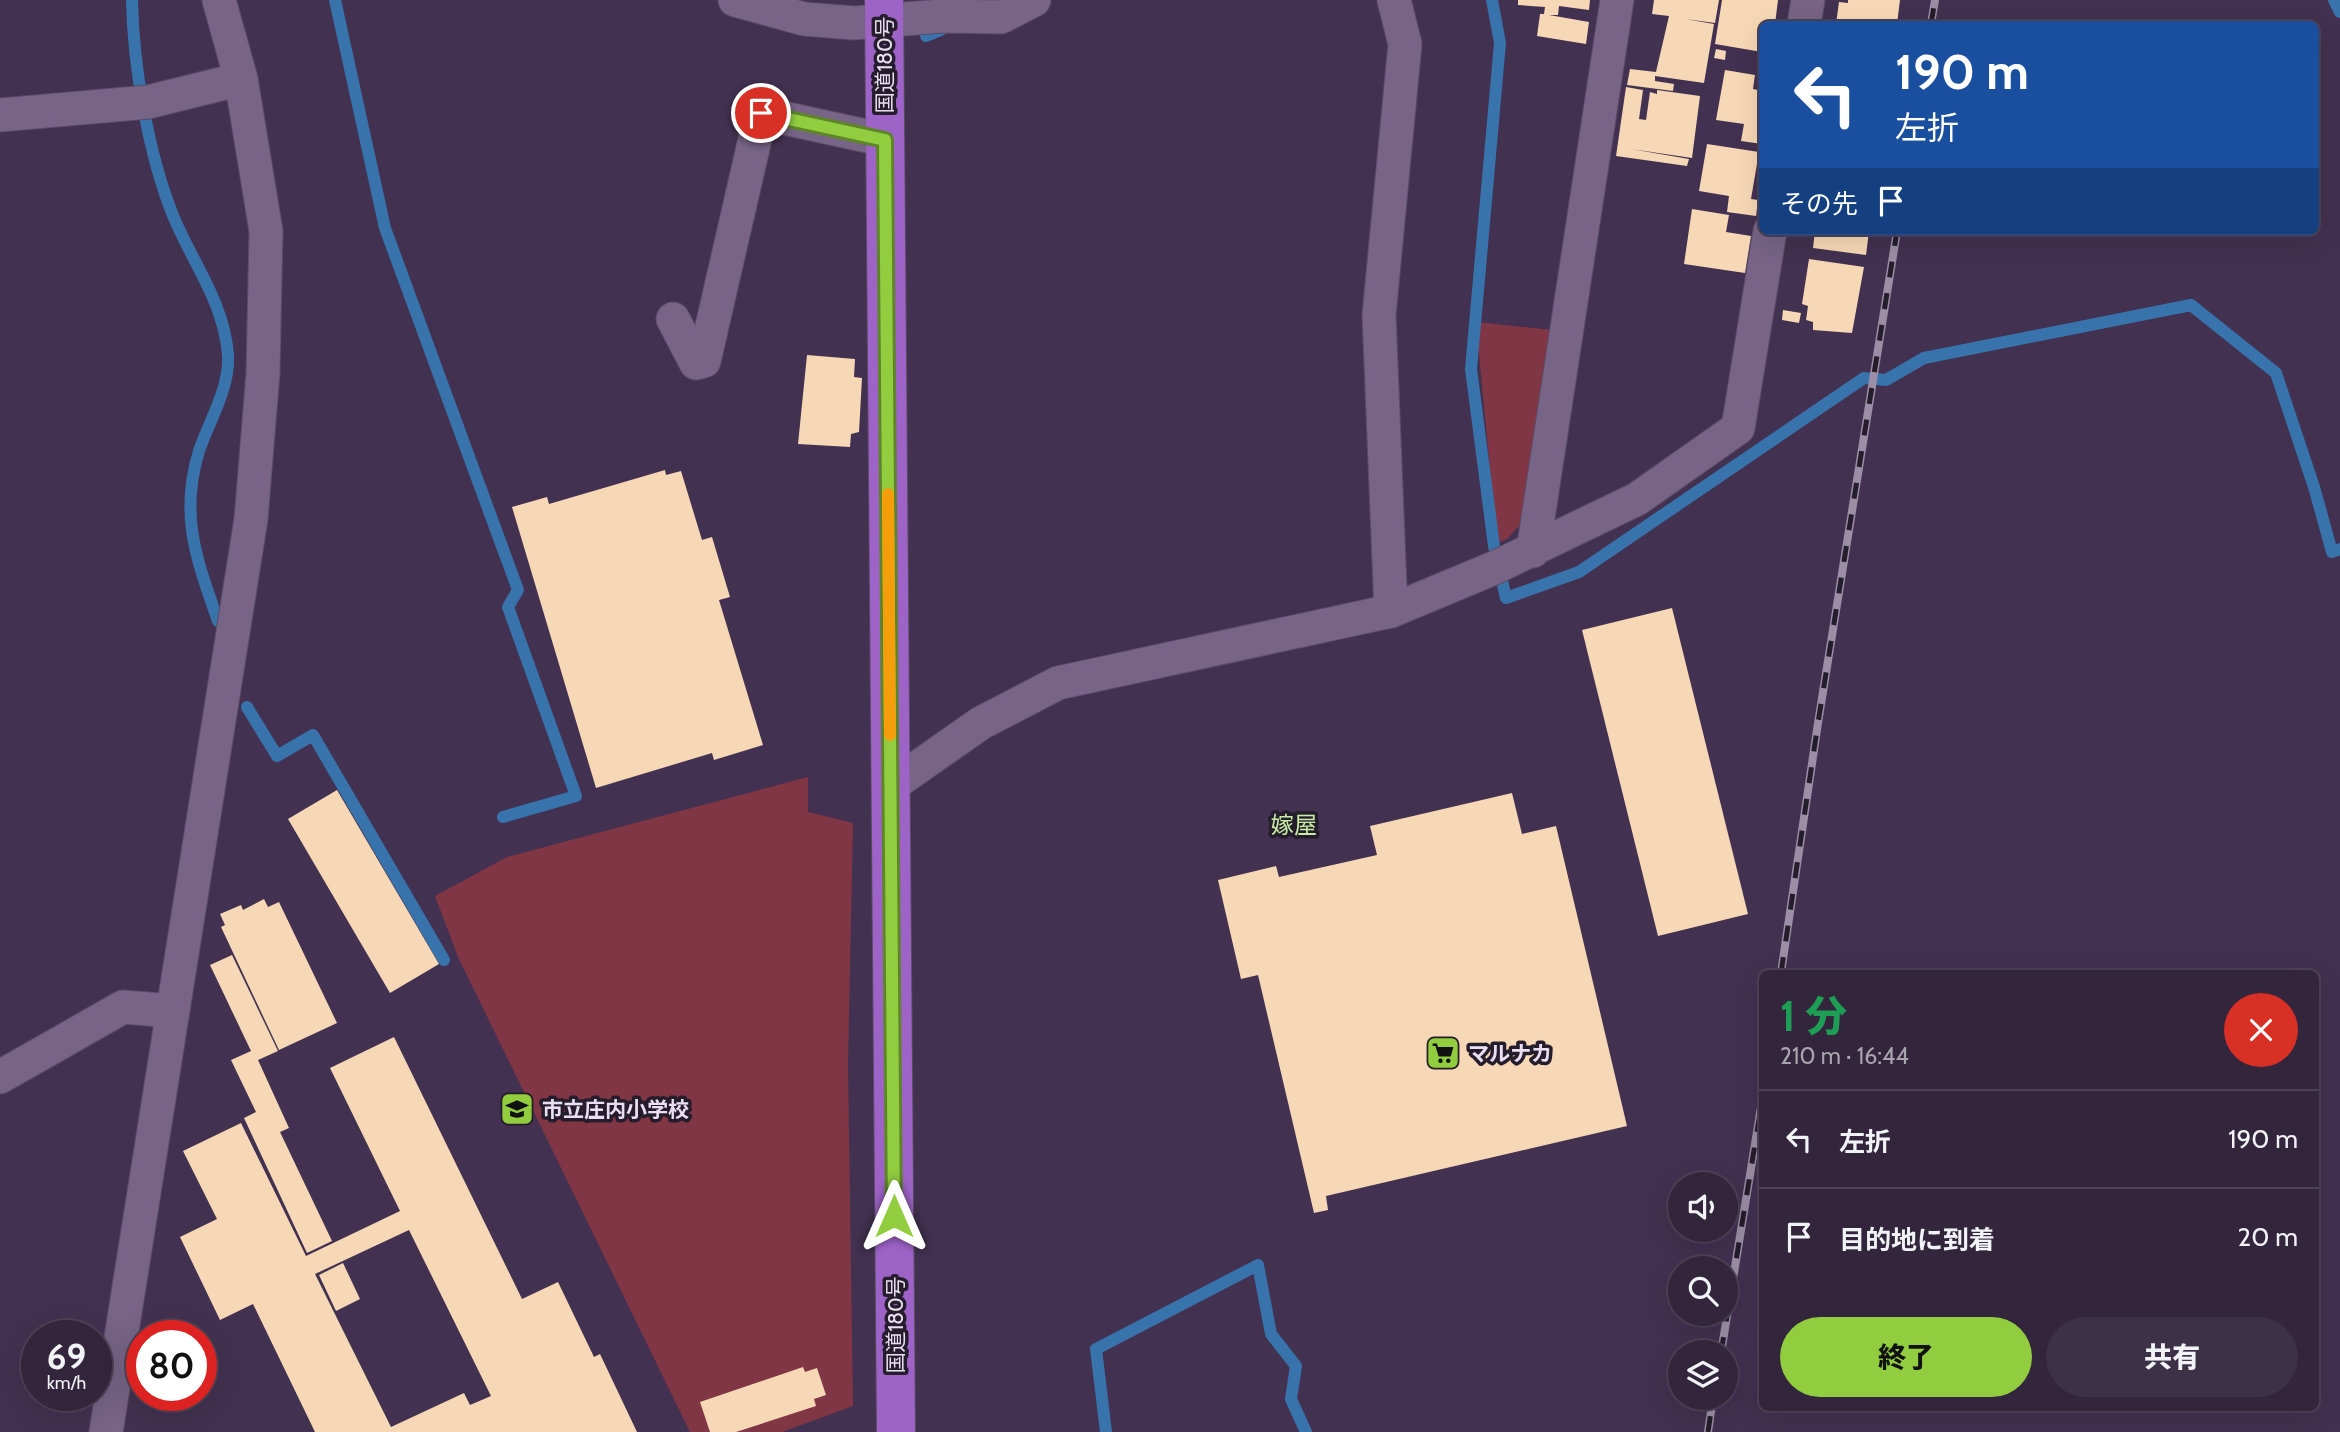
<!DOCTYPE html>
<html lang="ja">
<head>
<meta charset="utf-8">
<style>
  :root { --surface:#32253c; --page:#3d3147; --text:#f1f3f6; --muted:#a8a5af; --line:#4d4256; --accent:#91cd3f }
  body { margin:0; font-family:Cabin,"Noto Sans JP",sans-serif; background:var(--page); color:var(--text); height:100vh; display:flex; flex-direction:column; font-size:26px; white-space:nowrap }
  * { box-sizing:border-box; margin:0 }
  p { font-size:23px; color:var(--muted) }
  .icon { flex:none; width:38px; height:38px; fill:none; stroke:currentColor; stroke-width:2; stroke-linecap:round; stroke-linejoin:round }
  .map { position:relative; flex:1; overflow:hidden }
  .panel { position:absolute; left:1759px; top:970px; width:560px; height:441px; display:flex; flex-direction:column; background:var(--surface); border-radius:10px; box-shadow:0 7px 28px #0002,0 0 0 2px var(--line) }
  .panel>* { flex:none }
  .hud { position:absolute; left:1759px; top:21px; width:560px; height:214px; border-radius:10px; box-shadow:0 7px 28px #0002,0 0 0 2px var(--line); background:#1a4fa0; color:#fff; overflow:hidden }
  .buttons { position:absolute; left:1668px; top:1172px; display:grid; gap:14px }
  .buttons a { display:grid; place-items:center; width:70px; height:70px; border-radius:50%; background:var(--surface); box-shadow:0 7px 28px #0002,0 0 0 2px var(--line); font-size:35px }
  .speed { position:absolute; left:21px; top:1320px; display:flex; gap:14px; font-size:35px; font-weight:700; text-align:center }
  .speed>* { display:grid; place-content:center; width:91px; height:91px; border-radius:50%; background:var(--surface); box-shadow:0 7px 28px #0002,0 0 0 2px var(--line); line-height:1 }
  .speed small { font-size:18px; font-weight:400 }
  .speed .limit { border:10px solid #d22; background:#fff; color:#111 }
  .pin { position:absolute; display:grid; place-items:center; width:60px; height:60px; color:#fff; margin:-30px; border:4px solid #fff; border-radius:50%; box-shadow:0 2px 7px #0007 }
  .me { position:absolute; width:77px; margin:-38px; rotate:0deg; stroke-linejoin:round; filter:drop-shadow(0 0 5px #0008) }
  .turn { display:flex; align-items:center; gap:24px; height:147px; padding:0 21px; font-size:32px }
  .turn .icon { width:91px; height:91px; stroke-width:2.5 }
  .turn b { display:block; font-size:49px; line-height:60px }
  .then { display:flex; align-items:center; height:66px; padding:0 21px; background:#0003; gap:14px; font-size:26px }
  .round { display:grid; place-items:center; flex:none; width:74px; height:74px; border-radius:37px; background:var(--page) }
  .head { display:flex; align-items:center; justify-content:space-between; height:119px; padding:0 21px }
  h1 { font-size:42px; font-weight:800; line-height:52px; color:#1e9e55 }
  .primary-button { display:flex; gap:14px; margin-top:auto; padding:14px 21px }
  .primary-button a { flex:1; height:80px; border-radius:42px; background:var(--accent); color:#111; font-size:28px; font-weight:800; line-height:80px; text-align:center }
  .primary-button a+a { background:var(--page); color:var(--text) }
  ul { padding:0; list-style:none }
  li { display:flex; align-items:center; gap:21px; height:98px; padding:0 21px; border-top:2px solid var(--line) }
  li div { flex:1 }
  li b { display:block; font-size:26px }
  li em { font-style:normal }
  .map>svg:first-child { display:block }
</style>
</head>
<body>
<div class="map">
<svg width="2340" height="1432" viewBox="0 0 2340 1432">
  <rect width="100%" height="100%" fill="#423150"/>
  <g fill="#813645">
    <path d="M1476 322 1553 330 1522 523 1507 539 1497 543Z"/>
    <path d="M808 777V812L853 823 848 1064 853 1406 782 1432H690L458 957 435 896 507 857Z"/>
  </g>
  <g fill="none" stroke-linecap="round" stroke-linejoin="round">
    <g stroke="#3873ac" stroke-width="12">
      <path d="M132 0C133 66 149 157 174 218 194 265 224 303 228 355 230 388 209 421 199 451 179 516 197 560 218 621"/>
      <path d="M335 0 385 228 518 590 508 607 576 796 503 817"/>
      <path d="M1492 0 1500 43 1471 369 1494 546 1506 598 1579 572 1864 378 1886 380 1924 358 2191 305 2276 373 2314 487 2332 552 2340 549"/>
      <path d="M2334 0 2340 12"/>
      <path d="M926 36 941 30"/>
      <path d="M247 707 277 756 313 735 444 960"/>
      <path d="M1106 1432 1096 1349 1258 1265 1271 1334 1296 1366 1291 1399 1306 1432"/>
    </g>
  </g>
  <g fill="#f7d8b6" fill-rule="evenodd">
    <path d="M1518 0H1590L1589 10 1559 6 1558 15H1549L1589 22 1586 44 1537 36 1540 14H1544L1545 7 1518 5Z"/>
    <path d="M1654 0H1719L1715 23 1685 19 1714 24 1704 83 1655 76V81L1674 84 1673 91 1627 85 1630 69 1656 72 1669 16 1652 14Z"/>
    <path d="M1722 0H1778L1775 24H1762V52L1715 44Z"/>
    <path d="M1848 0H1900L1897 24H1836L1839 2 1848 3Z"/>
    <path d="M1716 49 1726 51 1725 60 1714 58Z"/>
    <path d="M1725 70 1755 75 1753 89 1762 91V144L1741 141 1744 124 1716 120Z"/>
    <path d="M1626 87 1643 90 1639 119 1646 120 1650 92 1657 94V90L1700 96 1692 158 1631 149 1689 159 1687 166 1616 156Z"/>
    <path d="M1707 144 1759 152 1751 199 1758 200 1756 216 1727 212 1729 196 1699 191Z"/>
    <path d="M1692 209 1729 215 1726 232 1751 236 1745 273 1684 264Z"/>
    <path d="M1815 231H1869L1866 255 1813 248Z"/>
    <path d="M1809 259 1864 267 1852 333 1813 330V322L1806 320 1808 306 1802 304Z"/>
    <path d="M1783 310 1801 313 1799 323 1782 320Z"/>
    <path d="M807 355 855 359 854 377 862 378 859 432 851 434 850 447 798 444Z"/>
    <path d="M665 470 666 475 681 471 702 540 712 537 730 597 719 600 763 745 714 760 712 753 596 788 512 507 547 497 549 504Z"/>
    <path d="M1672 608 1748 914 1658 936 1582 630Z"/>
    <path d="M337 790 439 964 390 993 288 819Z"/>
    <path d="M1512 793 1522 834 1556 826 1627 1126 1326 1196 1328 1210 1314 1213 1258 975 1241 979 1218 880 1276 866 1279 877 1377 855 1370 826Z"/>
    <path d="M264 899 268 907 279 902 337 1023 279 1050 221 927 225 925 220 914 241 905 243 910Z"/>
    <path d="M232 955 278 1051 258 1060 289 1128 280 1132 332 1241 307 1253 244 1118 256 1112 231 1060 251 1051 210 965Z"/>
    <path d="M394 1037 522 1299 558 1282 594 1357 600 1354 637 1432H315L253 1304 220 1320 180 1237 217 1219 183 1151 241 1123 306 1256 400 1211 330 1068ZM409 1230 491 1396 470 1405 464 1393 391 1427 315 1274Z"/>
    <path d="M343 1263 360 1299 336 1311 319 1275Z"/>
    <path d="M803 1367 805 1372 817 1368 826 1395 814 1399 816 1406 736 1432H710L700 1402Z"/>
  </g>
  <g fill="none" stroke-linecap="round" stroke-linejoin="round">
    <defs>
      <g id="street">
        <path d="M735 0 804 19 854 23 942 16 1001 17 1034 0"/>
        <path d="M1804 24 1808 0"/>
        <path d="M0 115 148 102 241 79"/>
        <path d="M673 319 696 363 704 361 761 113 885 140"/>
        <path d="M1533 551 1617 0"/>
        <path d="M1391 611 1379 315 1405 44 1394 0"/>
        <path d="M891 786 981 723 1058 683 1391 611 1494 568 1637 499 1738 428 1770 231"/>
        <path d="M0 1077 123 1007 173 1011"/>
        <path d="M106 1432 251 519 263 373 266 231 241 79 219 0"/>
      </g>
      <path id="highway" d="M884 0 896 1432"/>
    </defs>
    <use href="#street" stroke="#5b4c66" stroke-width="35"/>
    <use href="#highway" stroke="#5b4c66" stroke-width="40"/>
    <use href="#street" stroke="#776486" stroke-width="33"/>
    <use href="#highway" stroke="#9d63c6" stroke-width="38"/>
    <defs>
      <g id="rail">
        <path d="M1931 24 1935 0"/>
        <path d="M1781 973 1818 723 1897 231"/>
        <path d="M1721 1353 1762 1101"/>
        <path d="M1708 1432 1713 1398"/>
      </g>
    </defs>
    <use href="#rail" stroke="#9b8ea6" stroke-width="8"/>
    <use href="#rail" stroke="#251d2b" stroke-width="5" stroke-dasharray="16" stroke-linecap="butt"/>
  </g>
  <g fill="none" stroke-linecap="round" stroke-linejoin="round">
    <defs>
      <path id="route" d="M761 113 885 140 894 1216"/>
    </defs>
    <use href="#route" stroke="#5e8529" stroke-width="18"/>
    <use href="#route" stroke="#91cd3f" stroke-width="12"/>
    <path stroke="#f59e0b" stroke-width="12" d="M888 494 890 735"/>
  </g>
  <defs>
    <symbol id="supermarket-square" viewBox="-11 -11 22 22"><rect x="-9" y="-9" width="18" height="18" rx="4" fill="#91cd3f" stroke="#251d2b"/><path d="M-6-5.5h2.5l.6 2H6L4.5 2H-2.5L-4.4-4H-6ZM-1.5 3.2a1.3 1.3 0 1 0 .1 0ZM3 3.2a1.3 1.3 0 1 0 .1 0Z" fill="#111"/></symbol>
    <symbol id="school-square" viewBox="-11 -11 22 22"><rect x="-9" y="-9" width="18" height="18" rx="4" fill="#91cd3f" stroke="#251d2b"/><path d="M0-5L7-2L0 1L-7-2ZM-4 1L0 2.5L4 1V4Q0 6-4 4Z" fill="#111"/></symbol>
  </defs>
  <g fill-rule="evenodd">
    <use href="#supermarket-square" x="1424" y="1034" width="38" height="38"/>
    <use href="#school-square" x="498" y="1090" width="38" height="38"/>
  </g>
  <g text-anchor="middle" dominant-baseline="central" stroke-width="7" stroke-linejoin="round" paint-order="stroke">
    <g font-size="21" fill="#e9dff2" stroke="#251d2b">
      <text transform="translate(884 65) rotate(-90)">国道180号</text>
      <text transform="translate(895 1325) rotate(-90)">国道180号</text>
    </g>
    <g font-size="21" font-weight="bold" fill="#e9dff2" stroke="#251d2b" text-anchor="start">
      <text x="1468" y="1053">マルナカ</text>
      <text x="542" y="1109">市立庄内小学校</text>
    </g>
    <g font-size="23" fill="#c9eca5" stroke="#251d2b">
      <text x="1294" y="825">嫁屋</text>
    </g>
  </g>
</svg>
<div class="buttons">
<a><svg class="icon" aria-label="sound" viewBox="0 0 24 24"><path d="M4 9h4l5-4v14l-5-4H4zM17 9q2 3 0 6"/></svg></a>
<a><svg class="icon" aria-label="search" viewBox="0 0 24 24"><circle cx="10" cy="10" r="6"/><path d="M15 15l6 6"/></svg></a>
<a><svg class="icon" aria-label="layers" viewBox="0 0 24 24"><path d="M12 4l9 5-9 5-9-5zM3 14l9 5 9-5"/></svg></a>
</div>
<div class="speed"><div>69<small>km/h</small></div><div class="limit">80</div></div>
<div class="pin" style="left:761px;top:113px;background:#d93025"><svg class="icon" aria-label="arrive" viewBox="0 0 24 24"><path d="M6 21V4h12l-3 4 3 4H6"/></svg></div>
<svg class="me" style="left:894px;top:1216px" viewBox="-20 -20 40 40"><path d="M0-17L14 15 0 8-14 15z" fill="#91cd3f" stroke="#fff" stroke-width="4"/></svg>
<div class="hud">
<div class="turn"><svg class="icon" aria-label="left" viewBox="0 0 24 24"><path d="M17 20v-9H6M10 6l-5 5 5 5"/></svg><div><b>190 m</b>左折</div></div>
<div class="then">その先<svg class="icon" aria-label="arrive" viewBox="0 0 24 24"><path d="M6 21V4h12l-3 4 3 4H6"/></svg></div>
</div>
<section class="panel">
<div class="head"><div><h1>1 分</h1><p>210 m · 16:44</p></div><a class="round" style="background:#d93025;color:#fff"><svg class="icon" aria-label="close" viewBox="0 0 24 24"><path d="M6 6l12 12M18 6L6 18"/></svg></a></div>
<ul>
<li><svg class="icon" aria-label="left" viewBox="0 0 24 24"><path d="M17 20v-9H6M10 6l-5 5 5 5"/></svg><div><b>左折</b></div><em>190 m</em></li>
<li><svg class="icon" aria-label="arrive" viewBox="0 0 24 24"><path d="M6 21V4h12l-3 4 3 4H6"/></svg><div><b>目的地に到着</b></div><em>20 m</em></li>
</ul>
<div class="primary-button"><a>終了</a><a>共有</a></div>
</section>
</div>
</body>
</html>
